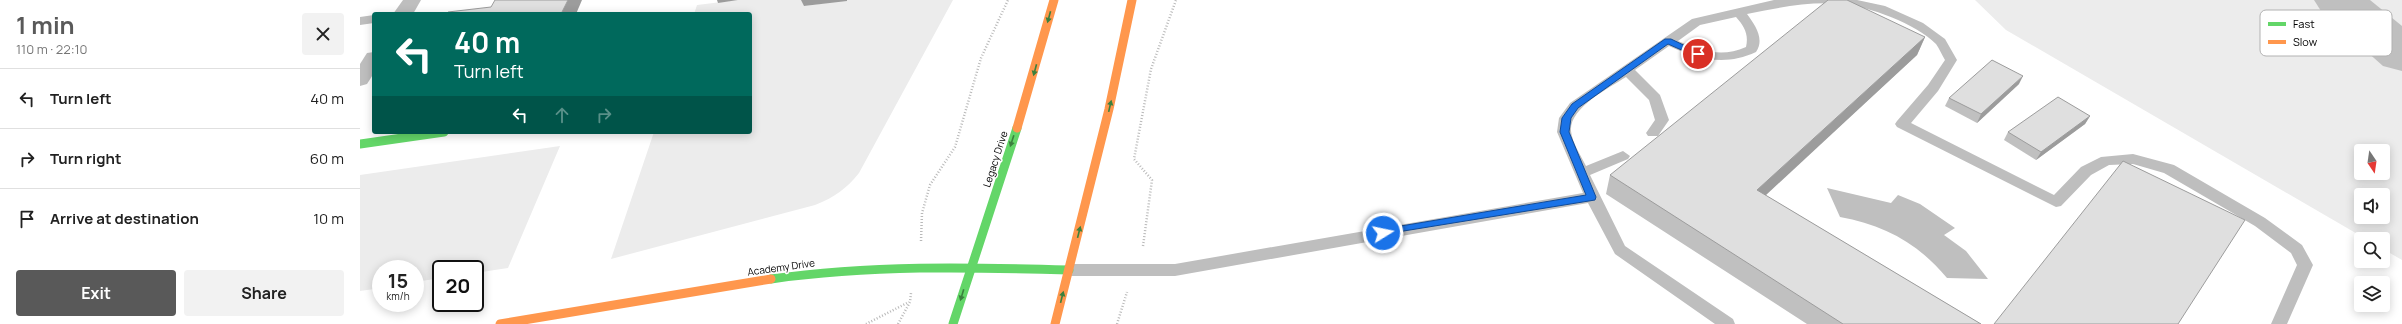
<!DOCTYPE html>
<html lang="en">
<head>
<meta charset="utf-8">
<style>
  :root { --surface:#fff; --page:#f2f2f2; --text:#222; --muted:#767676; --line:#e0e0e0; --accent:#595959 }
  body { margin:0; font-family:Manrope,sans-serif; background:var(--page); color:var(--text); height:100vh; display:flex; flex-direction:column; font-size:15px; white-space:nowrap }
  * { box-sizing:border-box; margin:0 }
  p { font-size:13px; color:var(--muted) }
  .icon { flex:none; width:22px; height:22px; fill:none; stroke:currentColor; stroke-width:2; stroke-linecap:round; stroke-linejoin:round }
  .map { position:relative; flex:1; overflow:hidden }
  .panel { display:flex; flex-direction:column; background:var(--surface); width:360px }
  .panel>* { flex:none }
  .guide { position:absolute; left:12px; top:12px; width:380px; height:122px; border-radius:4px; box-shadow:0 2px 10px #0003; background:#00695c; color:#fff; overflow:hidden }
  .needle { width:26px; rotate:167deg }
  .fabs { position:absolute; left:1994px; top:144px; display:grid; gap:8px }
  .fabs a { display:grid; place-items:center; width:36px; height:36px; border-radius:4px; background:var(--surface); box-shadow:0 2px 10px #0003; font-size:20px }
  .speed { position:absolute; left:12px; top:260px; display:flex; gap:8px; font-size:20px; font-weight:700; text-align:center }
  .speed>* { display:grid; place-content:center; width:52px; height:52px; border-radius:50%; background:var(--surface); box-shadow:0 2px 10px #0003; line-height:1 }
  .speed small { font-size:10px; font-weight:400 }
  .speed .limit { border:2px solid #111; border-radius:6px; background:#fff; color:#111 }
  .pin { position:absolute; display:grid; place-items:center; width:34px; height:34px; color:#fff; margin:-17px; border:2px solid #fff; border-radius:50%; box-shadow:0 1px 4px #0007 }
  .me { position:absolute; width:44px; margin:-22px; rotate:80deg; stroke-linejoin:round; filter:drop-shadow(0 0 3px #0008) }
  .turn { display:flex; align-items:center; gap:14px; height:84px; padding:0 16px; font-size:18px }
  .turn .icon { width:52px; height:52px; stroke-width:2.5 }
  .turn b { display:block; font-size:28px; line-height:34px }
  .lanes { display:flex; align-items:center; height:38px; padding:0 16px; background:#0003; justify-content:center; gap:20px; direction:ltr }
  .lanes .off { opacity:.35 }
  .round { display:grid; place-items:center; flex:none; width:42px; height:42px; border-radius:4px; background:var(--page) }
  .headline { display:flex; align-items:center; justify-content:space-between; height:68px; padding:0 16px }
  h1 { font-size:24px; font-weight:700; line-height:30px; color:var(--accent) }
  .primary-button { display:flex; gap:8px; margin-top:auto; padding:8px 16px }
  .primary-button a { flex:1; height:46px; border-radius:4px; background:var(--accent); color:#fff; font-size:16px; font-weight:700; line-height:46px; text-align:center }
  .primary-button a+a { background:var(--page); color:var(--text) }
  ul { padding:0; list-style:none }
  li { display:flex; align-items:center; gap:12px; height:60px; padding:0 16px; border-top:1px solid var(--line) }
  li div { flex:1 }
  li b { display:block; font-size:15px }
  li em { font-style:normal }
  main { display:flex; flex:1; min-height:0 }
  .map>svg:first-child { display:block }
</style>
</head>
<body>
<main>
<section class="panel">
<div class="headline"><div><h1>1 min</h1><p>110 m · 22:10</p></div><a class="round"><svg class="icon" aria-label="close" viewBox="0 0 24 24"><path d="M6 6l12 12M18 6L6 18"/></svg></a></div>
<ul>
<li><svg class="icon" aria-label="left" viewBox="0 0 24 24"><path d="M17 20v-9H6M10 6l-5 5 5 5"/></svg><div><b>Turn left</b></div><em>40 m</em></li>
<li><svg class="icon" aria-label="right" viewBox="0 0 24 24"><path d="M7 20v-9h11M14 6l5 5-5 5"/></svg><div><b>Turn right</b></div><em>60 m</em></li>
<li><svg class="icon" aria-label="arrive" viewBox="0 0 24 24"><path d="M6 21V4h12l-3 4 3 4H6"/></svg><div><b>Arrive at destination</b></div><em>10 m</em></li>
</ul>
<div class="primary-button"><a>Exit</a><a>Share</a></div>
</section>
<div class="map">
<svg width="2042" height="324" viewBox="0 0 2042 324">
  <rect width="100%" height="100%" fill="#fff"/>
  <g fill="#ececec" fill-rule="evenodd">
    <path d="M378 0H445V6L487 0H593L499 173C486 189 475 197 455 205L251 259 294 132H390V14H334L337 5Z"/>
    <path d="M1615 0H2042V260L2023 249V239H2006L1646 30ZM2001 151H2023V173H2001ZM2001 195H2023V217H2001Z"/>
    <path d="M200 146 148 268 115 273V269H81V278L55 282V269H21V288L0 291V175Z"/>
  </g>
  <path fill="#bfbfbf" d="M1467 188 1531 203 1538 195 1560 204 1595 228 1584 235 1606 251 1628 279 1587 278C1558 243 1524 225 1480 217Z"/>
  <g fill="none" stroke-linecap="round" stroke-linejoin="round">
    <path fill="#bfbfbf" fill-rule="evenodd" d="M1954 0H2010L2042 26V71L2023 66 1961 11Z"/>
    <g stroke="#b9b9b9" stroke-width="2.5" stroke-dasharray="1 2" stroke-linecap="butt">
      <path d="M561 241 562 213 570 185 595 147 621 58 648 0"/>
      <path d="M783 246 792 180 774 159 791 69 816 0"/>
      <path d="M506 324 549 302"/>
      <path d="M538 324 550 302 551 293"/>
      <path d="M757 324 767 292"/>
    </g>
    <g fill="#bebebe" fill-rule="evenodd">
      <path d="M1414 0H1497L1525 6 1563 23 1585 39 1597 60 1578 91 1551 123 1694 195 1721 167 1741 157 1773 154 1814 165 1905 218 1942 245 1953 265 1927 324H1911L1937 265 1931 253 1895 226 1804 173 1773 164 1749 165 1731 175 1701 206 1696 207 1537 127 1535 124 1537 121 1568 85 1585 60C1582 55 1579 48 1576 44 1556 24 1509 6 1481 4 1450 1 1417 8 1387 14 1395 25 1405 39 1396 52 1366 66 1339 60 1309 46L1275 70 1300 95 1309 120 1298 136H1288L1286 133 1295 120 1289 100 1266 77C1249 88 1209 108 1211 131 1212 142 1221 156 1226 166L1263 151 1270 156 1268 159 1230 175 1265 246 1373 319 1375 324H1355L1255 254 1228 203 815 276H709L704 274 701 270 704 266 709 264H815L1223 193 1197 132 1199 118 1210 103 1332 19ZM1376 17C1384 26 1389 34 1386 47 1362 58 1341 51 1318 41L1340 25Z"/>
      <path d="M14 15V23L0 25V17Z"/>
    </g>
    <g fill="#bebebe" fill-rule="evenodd">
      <path d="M43 0H61L53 14H33Z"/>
      <path d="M14 52V73L7 84 0 86V64L7 53Z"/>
    </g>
    <g stroke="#63d668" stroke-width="9">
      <path d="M0 144 84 132"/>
      <path d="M411 279C510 265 609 267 709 270"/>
      <path d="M593 324 657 128"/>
    </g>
    <g stroke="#ff974d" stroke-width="9">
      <path d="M657 128 694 0"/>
      <path d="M140 324 411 279"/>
      <path d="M695 324 749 109 772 0"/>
    </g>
  </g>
  <g fill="#c0c0c0">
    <path d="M1565 37 1557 55 1405 195 1621 324H1447L1246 194 1250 175Z"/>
    <path d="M1659 84 1617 123 1585 106 1589 98Z"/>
    <path d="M1730 116 1725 124 1676 160 1644 140 1648 132Z"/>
  </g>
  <g fill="#9c9c9c">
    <path d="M208 0H222L216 14H201Z"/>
    <path d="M357 0H378L358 3Z"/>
    <path d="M441 0H487V1L444 6Z"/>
    <path d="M1565 37 1557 55 1391 209 1397 190Z"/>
    <path d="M1663 76 1659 84 1617 123 1621 114Z"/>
    <path d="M1730 116 1725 124 1676 160 1681 152Z"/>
  </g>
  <g fill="#dfdfdf" stroke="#9c9c9c">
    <path d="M135 0H208L201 14H87L88 12 131 7Z"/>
    <path d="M1468 0H1487L1565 37 1397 190 1621 324H1483L1250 175Z"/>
    <path d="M1632 60 1663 76 1621 114 1589 98Z"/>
    <path d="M1698 97 1730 116 1681 152 1648 132Z"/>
    <path d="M1763 161 1885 220 1818 324H1634Z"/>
  </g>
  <defs><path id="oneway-solid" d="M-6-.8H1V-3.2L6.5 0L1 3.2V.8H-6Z"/></defs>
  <g fill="#3b803e">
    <use href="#oneway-solid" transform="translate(689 17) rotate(105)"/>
    <use href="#oneway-solid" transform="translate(675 70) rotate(105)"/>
    <use href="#oneway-solid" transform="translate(750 106) rotate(-77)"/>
    <use href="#oneway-solid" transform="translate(652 141) rotate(108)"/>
    <use href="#oneway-solid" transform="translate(719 232) rotate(-76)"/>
    <use href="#oneway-solid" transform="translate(602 295) rotate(107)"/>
    <use href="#oneway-solid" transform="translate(702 297) rotate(-76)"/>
  </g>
  <path fill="#1a73e8" stroke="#114b97" d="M1305 39H1311L1342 54 1335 56 1308 44 1218 108 1211 118 1209 132 1236 197 1235 200 1019 235 1018 233 1023 229 1226 195 1200 132 1202 118 1212 104Z"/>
  <g text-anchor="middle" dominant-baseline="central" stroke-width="3" stroke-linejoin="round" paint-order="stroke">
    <g font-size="10" fill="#000" stroke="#fff">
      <text transform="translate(635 159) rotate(-72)">Legacy Drive</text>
      <text transform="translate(421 267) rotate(-8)">Academy Drive</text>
    </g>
  </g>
  <rect x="1900" y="10" width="132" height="46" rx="6" fill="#fff" stroke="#b2b2b2" stroke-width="1"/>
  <rect x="1908" y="22" width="18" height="4" fill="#63d668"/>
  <rect x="1908" y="40" width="18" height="4" fill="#ff974d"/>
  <g font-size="11" fill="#000">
    <text x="1933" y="28">Fast</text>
    <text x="1933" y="46">Slow</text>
  </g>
</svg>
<div class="fabs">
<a><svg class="needle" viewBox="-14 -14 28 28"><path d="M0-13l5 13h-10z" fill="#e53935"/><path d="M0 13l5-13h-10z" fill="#767676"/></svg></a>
<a><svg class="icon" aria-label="sound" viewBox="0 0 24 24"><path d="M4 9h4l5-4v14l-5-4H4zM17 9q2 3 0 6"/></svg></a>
<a><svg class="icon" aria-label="search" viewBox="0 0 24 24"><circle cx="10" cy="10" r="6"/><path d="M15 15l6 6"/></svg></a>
<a><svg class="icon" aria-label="layers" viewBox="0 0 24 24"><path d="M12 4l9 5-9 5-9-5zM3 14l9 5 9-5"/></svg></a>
</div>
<div class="speed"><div>15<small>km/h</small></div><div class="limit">20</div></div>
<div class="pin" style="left:1338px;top:54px;background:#d93025"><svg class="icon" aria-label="arrive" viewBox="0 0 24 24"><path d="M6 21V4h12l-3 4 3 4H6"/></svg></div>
<svg class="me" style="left:1023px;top:233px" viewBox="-20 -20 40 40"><circle r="17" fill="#1a73e8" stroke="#fff" stroke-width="3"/><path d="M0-11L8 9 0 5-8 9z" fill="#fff"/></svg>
<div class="guide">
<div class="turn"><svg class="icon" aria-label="left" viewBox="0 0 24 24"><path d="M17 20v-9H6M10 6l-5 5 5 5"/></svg><div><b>40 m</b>Turn left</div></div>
<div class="lanes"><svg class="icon" aria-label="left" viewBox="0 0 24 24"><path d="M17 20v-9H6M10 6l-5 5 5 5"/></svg><svg class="icon off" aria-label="ahead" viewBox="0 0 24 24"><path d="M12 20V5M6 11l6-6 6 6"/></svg><svg class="icon off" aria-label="right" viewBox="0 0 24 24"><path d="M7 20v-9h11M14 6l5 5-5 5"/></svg></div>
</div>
</div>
</main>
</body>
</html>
